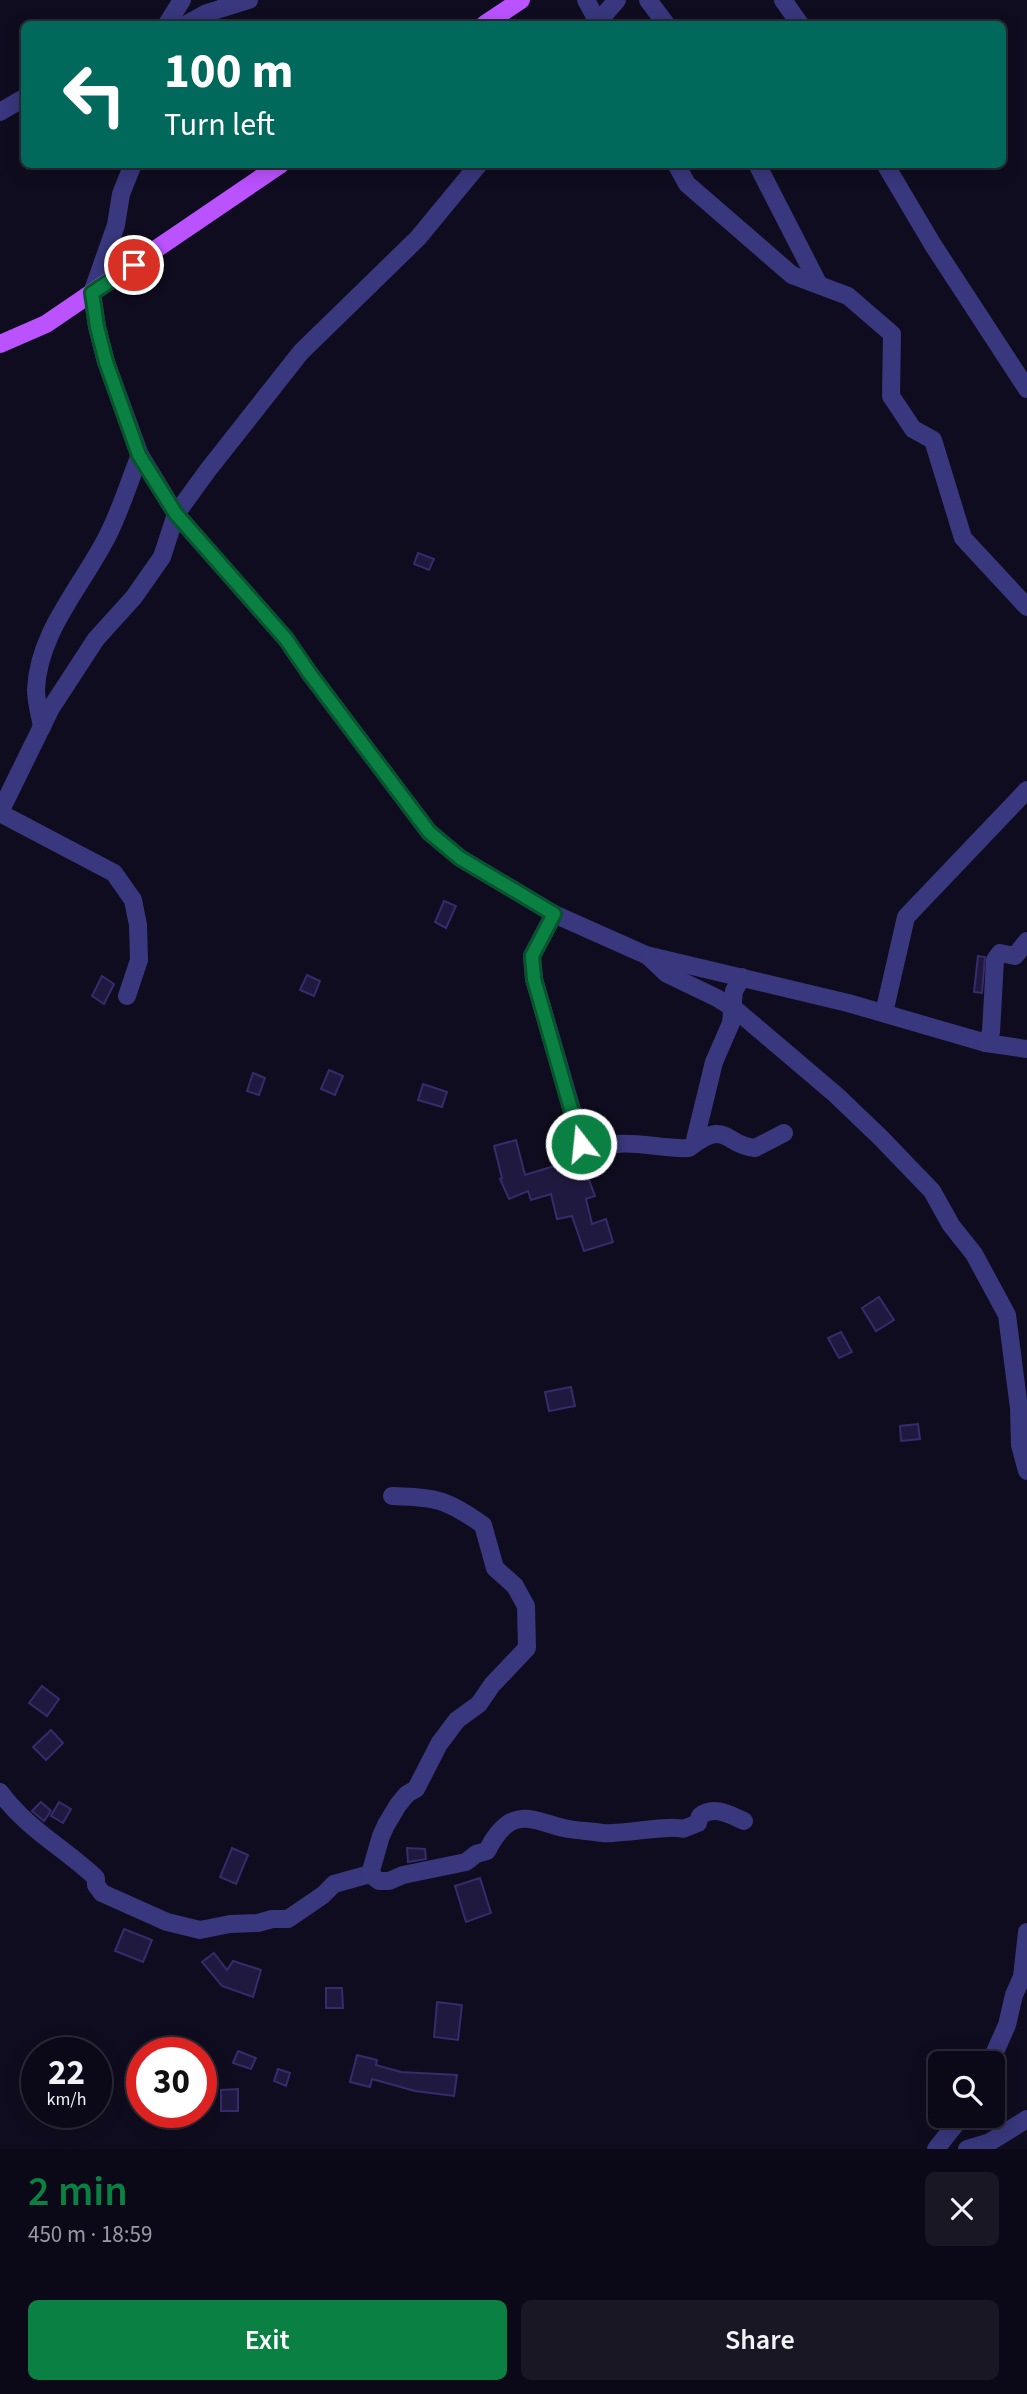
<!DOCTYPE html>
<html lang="en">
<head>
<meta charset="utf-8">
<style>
  :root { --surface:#0b0917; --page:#191724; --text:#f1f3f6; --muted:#9a9aa1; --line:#2b2a36; --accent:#0b8043 }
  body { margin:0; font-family:"Source Sans 3",sans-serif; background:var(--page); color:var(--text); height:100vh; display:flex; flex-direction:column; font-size:26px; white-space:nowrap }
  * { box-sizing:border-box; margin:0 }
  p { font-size:23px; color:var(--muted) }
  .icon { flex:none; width:38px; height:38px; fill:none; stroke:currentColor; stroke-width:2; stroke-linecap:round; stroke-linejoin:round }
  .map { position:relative; height:2149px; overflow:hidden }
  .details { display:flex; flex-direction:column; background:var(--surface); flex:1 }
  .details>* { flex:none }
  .top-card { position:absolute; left:21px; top:21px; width:985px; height:147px; border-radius:10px; box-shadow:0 4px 18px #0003,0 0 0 2px var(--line); background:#00695c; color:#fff; overflow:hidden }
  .fabs { position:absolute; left:928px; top:2051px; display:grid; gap:14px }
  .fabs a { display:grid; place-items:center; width:77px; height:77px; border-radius:10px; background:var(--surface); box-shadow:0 4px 18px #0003,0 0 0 2px var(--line); font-size:35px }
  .speed { position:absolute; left:21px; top:2037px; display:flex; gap:14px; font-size:35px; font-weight:700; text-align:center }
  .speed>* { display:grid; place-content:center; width:91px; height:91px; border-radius:50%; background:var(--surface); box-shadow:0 4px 18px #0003,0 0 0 2px var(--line); line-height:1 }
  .speed small { font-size:18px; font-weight:400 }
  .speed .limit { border:10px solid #d22; background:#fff; color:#111 }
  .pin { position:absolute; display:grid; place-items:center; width:60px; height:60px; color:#fff; margin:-30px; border:4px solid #fff; border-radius:50%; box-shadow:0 2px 7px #0007 }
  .me { position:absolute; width:77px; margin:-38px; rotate:344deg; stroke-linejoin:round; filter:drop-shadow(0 0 5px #0008) }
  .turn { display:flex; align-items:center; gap:24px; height:147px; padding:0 28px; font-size:32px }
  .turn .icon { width:91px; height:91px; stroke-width:2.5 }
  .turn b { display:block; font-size:49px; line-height:60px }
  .round { display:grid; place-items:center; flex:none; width:74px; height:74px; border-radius:10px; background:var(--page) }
  .head { display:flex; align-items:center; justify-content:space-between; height:119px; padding:0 28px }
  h1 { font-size:42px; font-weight:600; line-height:52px; color:var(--accent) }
  .cta { display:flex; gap:14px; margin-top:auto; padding:14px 28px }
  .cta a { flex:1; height:80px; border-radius:10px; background:var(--accent); color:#fff; font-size:28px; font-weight:600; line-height:80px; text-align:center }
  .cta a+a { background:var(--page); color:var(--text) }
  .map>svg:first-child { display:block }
</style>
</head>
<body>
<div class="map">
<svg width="1027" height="2149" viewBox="0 0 1027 2149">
  <rect width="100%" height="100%" fill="#0f0c1f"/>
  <g fill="#20193f" stroke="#362b6b" stroke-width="2">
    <path d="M418 553 434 559 429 570 414 564Z"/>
    <path d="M444 901 456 906 446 928 435 922Z"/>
    <path d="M978 956 985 957 982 993 974 992Z"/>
    <path d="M307 975 320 981 314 996 300 990Z"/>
    <path d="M102 976 114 984 104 1004 92 996Z"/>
    <path d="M329 1070 343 1076 335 1095 321 1089Z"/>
    <path d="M253 1073 265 1078 259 1095 247 1091Z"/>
    <path d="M423 1084 447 1092 442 1107 418 1100Z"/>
    <path d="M516 1140 525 1175 551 1167 570 1164V1168L584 1165 587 1180H589L595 1196 586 1199 592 1224 606 1219 613 1242 584 1251 572 1216 557 1219 551 1194 531 1200 528 1191 509 1199 500 1179 502 1178 494 1146Z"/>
    <path d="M879 1297 894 1320 876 1331 862 1308Z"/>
    <path d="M841 1332 852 1352 839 1358 828 1338Z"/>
    <path d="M571 1387 575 1406 549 1411 545 1392Z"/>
    <path d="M918 1424 920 1439 901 1441 900 1426Z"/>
    <path d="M42 1686 59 1699 47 1716 29 1703Z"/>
    <path d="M51 1730 63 1743 46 1760 33 1747Z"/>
    <path d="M41 1802 51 1811 44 1821 32 1811Z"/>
    <path d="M59 1802 71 1809 63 1823 51 1816Z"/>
    <path d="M232 1848 248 1855 236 1884 220 1877Z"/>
    <path d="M407 1848 425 1849 426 1859 408 1862Z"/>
    <path d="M480 1878 491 1913 466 1922 455 1886Z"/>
    <path d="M124 1929 152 1940 143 1962 115 1951Z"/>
    <path d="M214 1953 227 1970 233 1961 261 1970 253 1997 222 1986 202 1962Z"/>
    <path d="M326 1988H342L343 2008H326Z"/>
    <path d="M437 2002 462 2005 458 2040 434 2037Z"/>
    <path d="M238 2051 256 2058 251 2069 233 2063Z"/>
    <path d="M357 2055 377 2060 376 2065 401 2072 457 2075 454 2096 415 2091 372 2079 370 2087 350 2082Z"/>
    <path d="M278 2069 290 2073 286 2086 274 2081Z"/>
    <path d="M238 2089V2111H221V2090Z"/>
  </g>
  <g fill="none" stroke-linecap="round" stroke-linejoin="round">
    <g stroke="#39377d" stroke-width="18">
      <path d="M586 0 599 24"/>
      <path d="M648 0 666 24"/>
      <path d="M783 0 800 24"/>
      <path d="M167 24 182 0"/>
      <path d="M187 24 207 13 249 0"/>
      <path d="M596 24 617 0"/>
      <path d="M0 112 24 98"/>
      <path d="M133 164 121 194 116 225 92 293 97 327 106 362 140 455 176 514 286 639 310 674 429 832 460 858 554 914 646 955 848 1003 986 1043 1027 1049"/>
      <path d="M676 164 687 184 792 275 848 296 892 334 891 396 913 429 933 440 963 538 1027 607"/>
      <path d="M757 164 819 285"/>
      <path d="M885 164 933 245 1027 389"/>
      <path d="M42 727C40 715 36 702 36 690 38 632 83 585 108 535 121 509 129 482 140 455"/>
      <path d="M0 812 51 708 96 639 134 597 162 557 176 514 208 470 301 352 418 238 479 164"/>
      <path d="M0 813 114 873 133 900 138 925 139 960 127 996"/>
      <path d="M554 914 532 956 534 979 584 1151 589 1153C618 1134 657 1150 689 1148 727 1118 724 1145 755 1148L784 1133"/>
      <path d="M649 957 667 974 717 998 736 1010 835 1094 880 1137 932 1191 951 1225 974 1254 1007 1315 1019 1408 1020 1445 1027 1471"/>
      <path d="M884 1013 906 917 1027 790"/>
      <path d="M986 1043 991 1032 995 960 1000 953 1015 956 1027 941"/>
      <path d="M694 1144 714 1062 731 1023 734 991 742 977"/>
      <path d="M0 1792C26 1828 64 1848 96 1878V1885L102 1893 167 1922 200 1930 230 1924 258 1923 272 1919H288L323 1895 334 1884 370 1874 381 1836 386 1825 398 1805 407 1794 416 1789 439 1744 457 1720 479 1704 492 1685 527 1648 526 1606 515 1586 495 1568 483 1525C445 1498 437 1498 392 1496"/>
      <path d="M370 1874 379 1881H389L403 1875 466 1862 476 1854 487 1851C493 1839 503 1824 516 1820 533 1815 552 1827 569 1829 580 1831 591 1831 602 1833 622 1835 671 1824 683 1829L698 1823 700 1816C714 1805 730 1815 744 1821"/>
      <path d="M990 2063 1007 2025 1014 1995 1022 1977 1027 1932"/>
      <path d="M936 2149 962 2116"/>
      <path d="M967 2149 990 2142 1027 2119"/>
    </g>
    <g stroke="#ba52fe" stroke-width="18">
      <path d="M485 24 521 0"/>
      <path d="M0 344 46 324 281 164"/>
    </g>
  </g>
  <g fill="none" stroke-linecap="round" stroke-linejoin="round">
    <defs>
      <path id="route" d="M134 265 92 293 97 327 106 362 139 455 176 514 286 639 310 674 429 832 460 858 554 914 532 956 534 979 581 1144"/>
    </defs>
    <use href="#route" stroke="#07532c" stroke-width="18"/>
    <use href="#route" stroke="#0b8043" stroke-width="12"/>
  </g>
</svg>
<div class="fabs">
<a><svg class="icon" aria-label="search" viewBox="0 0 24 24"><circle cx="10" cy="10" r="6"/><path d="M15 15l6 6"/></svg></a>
</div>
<div class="speed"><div>22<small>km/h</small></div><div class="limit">30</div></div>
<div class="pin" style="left:134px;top:265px;background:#d93025"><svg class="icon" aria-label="arrive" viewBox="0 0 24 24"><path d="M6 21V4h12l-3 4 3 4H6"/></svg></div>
<svg class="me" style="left:581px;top:1144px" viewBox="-20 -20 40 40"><circle r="17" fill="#0b8043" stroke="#fff" stroke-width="3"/><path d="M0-11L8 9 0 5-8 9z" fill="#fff"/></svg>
<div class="top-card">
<div class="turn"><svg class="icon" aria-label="left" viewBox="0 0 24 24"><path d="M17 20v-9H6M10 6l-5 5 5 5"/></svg><div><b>100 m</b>Turn left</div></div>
</div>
</div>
<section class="details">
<div class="head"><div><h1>2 min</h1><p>450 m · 18:59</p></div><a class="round"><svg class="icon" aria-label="close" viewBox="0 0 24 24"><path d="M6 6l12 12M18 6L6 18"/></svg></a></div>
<div class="cta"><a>Exit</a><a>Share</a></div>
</section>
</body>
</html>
